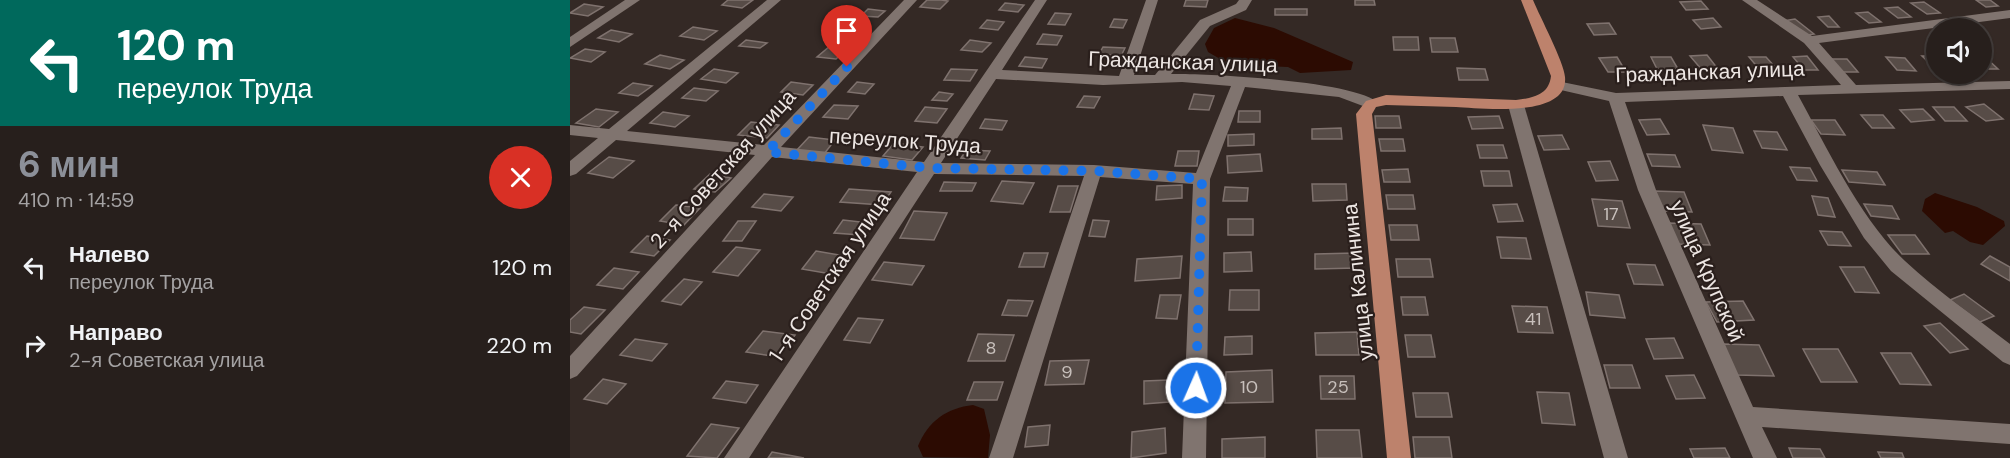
<!DOCTYPE html>
<html lang="ru">
<head>
<meta charset="utf-8">
<style>
  :root { --surface:#271f1c; --page:#2f2725; --text:#f1f3f6; --muted:#a4a2a3; --line:#433d3b; --accent:#8c9099 }
  body { margin:0; font-family:"DM Sans",sans-serif; background:var(--page); color:var(--text); height:100vh; display:flex; flex-direction:column; font-size:22px; white-space:nowrap }
  * { box-sizing:border-box; margin:0 }
  p { font-size:20px; color:var(--muted) }
  .icon { flex:none; width:33px; height:33px; fill:none; stroke:currentColor; stroke-width:2; stroke-linecap:round; stroke-linejoin:round }
  .map { position:relative; flex:1; overflow:hidden }
  .side { display:flex; flex-direction:column; background:var(--surface); width:570px }
  .side>* { flex:none }
  .guide { background:#00695c; color:#fff; overflow:hidden }
  .buttons { position:absolute; left:1356px; top:18px; display:grid; gap:12px }
  .buttons a { display:grid; place-items:center; width:66px; height:66px; border-radius:50%; background:var(--surface); box-shadow:0 2px 4px #0004,0 0 0 2px var(--line); font-size:30px }
  .pin { position:absolute; display:grid; place-items:center; width:51px; height:51px; color:#fff; margin:-62px -26px; border-radius:50% 50% 50% 0; rotate:-45deg; box-shadow:0 0 6px #0007 }
  .pin .icon { rotate:45deg }
  .me { position:absolute; width:66px; margin:-33px; rotate:2deg; stroke-linejoin:round; filter:drop-shadow(0 0 4px #0008) }
  .turn { display:flex; align-items:center; gap:21px; height:126px; padding:0 18px; font-size:27px }
  .turn .icon { width:78px; height:78px; stroke-width:2.5 }
  .turn b { display:block; font-size:42px; line-height:51px }
  .round { display:grid; place-items:center; flex:none; width:63px; height:63px; border-radius:32px; background:var(--page) }
  .summary { display:flex; align-items:center; justify-content:space-between; height:102px; padding:0 18px }
  h1 { font-size:36px; font-weight:700; line-height:45px; color:var(--accent) }
  ul { padding:0; list-style:none }
  li { display:flex; align-items:center; gap:18px; height:78px; padding:0 18px }
  li div { flex:1 }
  li b { display:block; font-size:22px }
  li em { font-style:normal }
  main { display:flex; flex:1; min-height:0 }
  .map>svg:first-child { display:block }
</style>
</head>
<body>
<main>
<section class="side">
<div class="guide">
<div class="turn"><svg class="icon" aria-label="left" viewBox="0 0 24 24"><path d="M17 20v-9H6M10 6l-5 5 5 5"/></svg><div><b>120 m</b>переулок Труда</div></div>
</div>
<div class="summary"><div><h1>6 мин</h1><p>410 m · 14:59</p></div><a class="round" style="background:#d93025;color:#fff"><svg class="icon" aria-label="close" viewBox="0 0 24 24"><path d="M6 6l12 12M18 6L6 18"/></svg></a></div>
<ul>
<li><svg class="icon" aria-label="left" viewBox="0 0 24 24"><path d="M17 20v-9H6M10 6l-5 5 5 5"/></svg><div><b>Налево</b><p>переулок Труда</p></div><em>120 m</em></li>
<li><svg class="icon" aria-label="right" viewBox="0 0 24 24"><path d="M7 20v-9h11M14 6l5 5-5 5"/></svg><div><b>Направо</b><p>2-я Советская улица</p></div><em>220 m</em></li>
</ul>
</section>
<div class="map">
<svg width="1440" height="458" viewBox="0 0 1440 458">
  <rect width="100%" height="100%" fill="#342925"/>
  <g fill="#2c0b02">
    <path d="M665 18 704 28 783 62 781 70 730 73 718 67 666 65 657 63 638 52 635 44 644 28Z"/>
    <path d="M1365 193 1407 207 1434 221 1435 226 1413 245 1400 242 1383 231 1375 233 1352 211 1355 199Z"/>
    <path d="M403 405 414 409 420 435 418 458 353 457 348 446C358 421 377 408 403 405Z"/>
  </g>
  <g fill="#574c47" stroke="#7f726e" stroke-width="1.5">
    <path d="M158 0H183L172 8 152 5Z"/>
    <path d="M357 0H371L378 1 370 9 350 7Z"/>
    <path d="M616 0H638L636 7 614 6Z"/>
    <path d="M785 0H804L805 5H785Z"/>
    <path d="M1406 0H1420L1428 6 1416 7Z"/>
    <path d="M1131 1 1138 9 1116 10 1110 2Z"/>
    <path d="M1354 2 1370 13 1357 14 1341 3Z"/>
    <path d="M435 3 454 5 448 12 429 10Z"/>
    <path d="M14 4 33 7 18 16 0 13Z"/>
    <path d="M1328 7 1341 17 1328 18 1315 8Z"/>
    <path d="M298 9 315 11 308 17 291 16Z"/>
    <rect x="705" y="9" width="32" height="6"/>
    <path d="M1298 12 1311 22 1299 23 1286 13Z"/>
    <path d="M485 13 501 14 495 25 478 24Z"/>
    <path d="M1259 16 1269 27H1258L1248 17Z"/>
    <path d="M1143 18 1151 27 1131 29 1123 20Z"/>
    <path d="M544 19 557 20 553 28 540 27Z"/>
    <path d="M1225 19 1244 34 1232 36 1213 21Z"/>
    <path d="M417 20 434 22 428 30 410 28Z"/>
    <path d="M1039 23 1046 34 1024 35 1017 24Z"/>
    <path d="M123 27 147 31 134 40 110 36Z"/>
    <path d="M275 29 293 31 283 40 266 38Z"/>
    <path d="M41 30 62 34 49 42 28 38Z"/>
    <path d="M473 34 492 36 487 45 467 44Z"/>
    <path d="M823 37H848L849 50H824Z"/>
    <path d="M860 38H885L888 52H862Z"/>
    <path d="M176 40 197 43 190 48 169 46Z"/>
    <path d="M400 40 421 43 412 52 391 50Z"/>
    <path d="M260 46 278 48 266 59 247 57Z"/>
    <path d="M533 47 555 48 551 56 529 54Z"/>
    <path d="M15 49 35 52 21 62 0 58Z"/>
    <path d="M90 55 114 60 100 69 75 64Z"/>
    <path d="M1137 55 1148 69 1132 70 1120 56Z"/>
    <path d="M1412 55H1413L1428 69H1412Z"/>
    <path d="M1237 56 1248 70H1234L1223 57Z"/>
    <path d="M1352 56H1366V69Z"/>
    <path d="M455 57 477 59 472 68 449 66Z"/>
    <path d="M1047 57 1056 72H1038L1029 58Z"/>
    <path d="M1081 57H1101L1108 69H1087Z"/>
    <path d="M1179 57H1196L1206 68 1189 69Z"/>
    <path d="M1316 57 1335 58 1346 71 1327 70Z"/>
    <path d="M1261 59H1277L1288 72H1271Z"/>
    <path d="M887 68 915 69 918 80H889Z"/>
    <path d="M144 69 168 73 156 83 131 79Z"/>
    <path d="M381 69 407 70 400 81 374 80Z"/>
    <path d="M221 82 243 85 233 95 211 92Z"/>
    <path d="M287 82 304 84 295 94 278 92Z"/>
    <path d="M63 83 82 86 68 96 49 93Z"/>
    <path d="M124 88 148 91 136 101 112 98Z"/>
    <path d="M369 92 383 94 377 101 362 100Z"/>
    <path d="M624 94 644 96 639 110 619 109Z"/>
    <path d="M514 96 530 97 524 108 507 107Z"/>
    <path d="M1414 104 1433 119 1416 121 1396 107Z"/>
    <path d="M264 105 288 106 278 119 253 117Z"/>
    <path d="M355 107 377 109 367 123 345 121Z"/>
    <path d="M1363 107H1384L1397 121H1375Z"/>
    <path d="M26 109 48 112 29 127 6 123Z"/>
    <path d="M1353 109 1364 120 1341 122 1330 110Z"/>
    <path d="M669 111H690V122H668Z"/>
    <path d="M93 112 119 116 105 127 80 123Z"/>
    <path d="M1291 115H1313L1324 128H1302Z"/>
    <path d="M805 116H829L831 128H806Z"/>
    <path d="M929 116 933 128 902 129 898 117Z"/>
    <path d="M415 119 437 121 432 130 410 128Z"/>
    <path d="M1090 119 1099 134 1077 135 1069 120Z"/>
    <path d="M1241 120H1265L1275 135 1251 134Z"/>
    <path d="M181 122 209 125 197 138 168 135Z"/>
    <path d="M1133 125 1163 128 1173 153 1142 150Z"/>
    <path d="M771 128 772 139H742V129Z"/>
    <path d="M1184 131 1207 132 1217 150 1192 148Z"/>
    <path d="M684 134V145L658 146V135Z"/>
    <path d="M992 135 999 149 974 150 968 136Z"/>
    <path d="M239 137 265 140 254 154 226 151Z"/>
    <path d="M809 139H833L835 151H811Z"/>
    <path d="M324 143 353 147 342 160 313 156Z"/>
    <path d="M907 145H933L937 158H910Z"/>
    <path d="M396 150 420 151 415 160 391 158Z"/>
    <path d="M608 151H629L627 166H605Z"/>
    <path d="M690 154 692 171 658 173 657 156Z"/>
    <path d="M1077 154 1105 155 1110 167 1082 166Z"/>
    <path d="M39 157 64 161 43 178 18 173Z"/>
    <path d="M1040 161 1048 180 1026 181 1018 162Z"/>
    <path d="M1220 167 1240 168 1247 181 1227 180Z"/>
    <path d="M838 169 840 182H814L812 170Z"/>
    <path d="M1272 170 1307 172 1315 185 1279 182Z"/>
    <path d="M911 171H939L942 186H914Z"/>
    <path d="M140 174 161 178 145 192 124 189Z"/>
    <path d="M432 181 464 183 453 204 421 201Z"/>
    <path d="M374 182 406 183 402 191H370Z"/>
    <path d="M742 184H776L777 200 743 201Z"/>
    <path d="M612 185V198L586 200 587 186Z"/>
    <path d="M488 186H508L500 212H480Z"/>
    <path d="M655 187 678 188 677 201H653Z"/>
    <path d="M279 189 321 192 312 205 270 202Z"/>
    <path d="M1084 191 1114 192 1122 212 1092 211Z"/>
    <path d="M194 194 223 197 211 211 182 207Z"/>
    <path d="M816 195H843L845 209H818Z"/>
    <path d="M1242 196 1258 198 1265 217 1248 215Z"/>
    <path d="M1022 199 1052 201 1060 228 1028 226Z"/>
    <path d="M947 204 953 221 928 222 923 205Z"/>
    <path d="M1294 204 1322 206 1329 219 1301 216Z"/>
    <path d="M106 205 130 208 114 225 90 221Z"/>
    <path d="M344 211 377 213 364 240 330 238Z"/>
    <rect x="658" y="219" width="25" height="16"/>
    <path d="M273 220 300 223 291 235 264 233Z"/>
    <path d="M523 220 539 221 535 237 519 236Z"/>
    <path d="M168 221H186L172 241H153Z"/>
    <path d="M1098 223 1131 224 1140 245 1106 244Z"/>
    <path d="M819 225H847L849 240H821Z"/>
    <path d="M1250 231 1272 232 1281 246 1258 245Z"/>
    <path d="M1318 235H1345L1359 254H1332Z"/>
    <path d="M77 236 100 240 84 256 61 252Z"/>
    <path d="M927 237 956 238 961 259 931 258Z"/>
    <path d="M166 247 190 250 168 276 143 272Z"/>
    <path d="M246 251 275 256 261 274 232 269Z"/>
    <path d="M681 252 682 271 654 272V253Z"/>
    <path d="M454 253H478L474 267H449Z"/>
    <path d="M785 253 787 268 745 269V254Z"/>
    <path d="M612 256 610 278 565 281 567 259Z"/>
    <path d="M1420 256 1440 267V281L1411 264Z"/>
    <path d="M826 259H860L863 277H828Z"/>
    <path d="M314 262 354 266 342 285 302 280Z"/>
    <path d="M1057 264 1085 265 1093 285 1064 284Z"/>
    <path d="M1270 267H1294L1309 293 1285 292Z"/>
    <path d="M44 268 69 272 53 289 27 285Z"/>
    <path d="M114 279 132 282 111 305 92 301Z"/>
    <path d="M660 290H689V310H659Z"/>
    <path d="M1016 292 1049 295 1055 318 1020 315Z"/>
    <path d="M1394 294 1424 316 1410 322 1380 300Z"/>
    <path d="M590 295H611L607 319 586 318Z"/>
    <path d="M831 297H855L858 315H833Z"/>
    <path d="M438 300 463 301 457 316 432 315Z"/>
    <path d="M1173 301 1184 320 1147 322 1136 302Z"/>
    <path d="M942 306 977 307 983 333 948 332Z"/>
    <path d="M14 307 35 310 11 334 0 332V320Z"/>
    <path d="M288 318 313 320 300 343 274 340Z"/>
    <path d="M1370 323 1398 349 1380 353 1354 326Z"/>
    <path d="M193 331 225 335 209 357 176 352Z"/>
    <path d="M787 332 789 355H746L745 333Z"/>
    <path d="M408 334 444 335 435 361H398Z"/>
    <path d="M835 335H861L865 357H838Z"/>
    <path d="M682 336V354L654 355 655 337Z"/>
    <path d="M1104 338 1113 358 1084 359 1076 339Z"/>
    <path d="M65 339 97 344 82 361 50 355Z"/>
    <path d="M1153 344 1189 345 1204 376 1167 375Z"/>
    <path d="M1233 349H1268L1287 382H1251Z"/>
    <path d="M1311 353H1341L1361 385 1330 384Z"/>
    <path d="M519 360 514 384 475 385 480 361Z"/>
    <path d="M1034 365H1062L1070 388H1040Z"/>
    <path d="M702 370 703 402 655 403 656 372Z"/>
    <path d="M1124 375 1135 398 1106 399 1096 376Z"/>
    <path d="M750 376H784L785 399H751Z"/>
    <path d="M33 379 56 384 37 404 14 399Z"/>
    <path d="M599 380V402L574 404V381Z"/>
    <path d="M156 381 188 385 176 403 143 398Z"/>
    <path d="M404 382H433L427 400H397Z"/>
    <path d="M967 392 999 393 1005 425 972 423Z"/>
    <path d="M843 393H878L882 417H846Z"/>
    <path d="M141 424 169 428 147 458 117 456Z"/>
    <path d="M480 425 478 445 455 447 458 427Z"/>
    <path d="M595 428 596 453 561 458 562 432Z"/>
    <path d="M746 430H789L792 458H747Z"/>
    <path d="M695 437V458H652V439Z"/>
    <path d="M843 437H879L882 458H845Z"/>
    <path d="M1155 448 1160 458H1124L1120 449Z"/>
    <path d="M1219 448 1250 449 1255 458H1223Z"/>
    <path d="M202 452 234 458H198Z"/>
    <path d="M1308 452 1332 453 1334 458H1311Z"/>
  </g>
  <g fill="none" stroke-linecap="round" stroke-linejoin="round">
    <g fill="#80746f" fill-rule="evenodd">
      <path d="M55 0H70L0 47V37Z"/>
      <path d="M197 0H211L57 131 194 145 334 0H347L211 147 354 162 465 0H477L432 70 549 76 576 0H588L564 75H585L630 20 666 4 669 0H682L676 10 640 26 601 74C634 73 791 81 809 104L801 109 769 97 675 87 640 179 636 458H612L623 184 530 177 443 458H419L514 176 364 174 179 458H154L347 172 202 157 7 376 0 379V356L185 155 46 140 6 174 0 176V161L28 138 0 135V125L39 129ZM426 79 533 85 612 82 661 86 626 173 524 165 371 163Z"/>
      <path d="M1172 0H1187L1242 36 1440 10V18L1249 43 1286 85 1440 81V89L1228 95C1257 148 1291 220 1335 261 1367 291 1405 317 1440 344V365L1433 362 1321 271 1294 238 1250 165 1213 96 1055 102 1086 190 1183 407 1440 424V444L1192 427 1207 458H1183L1068 190 1039 101 982 88 980 85 987 81 1046 93 1271 85 1234 43Z"/>
      <path d="M946 100 954 105 1058 458H1034L938 105Z"/>
    </g>
    <path fill="#bd826c" fill-rule="evenodd" d="M951 0H963C970 17 994 62 995 77 999 119 909 108 886 107 863 106 839 106 816 105L806 107 802 114 841 458H817L786 114 796 101 816 95 946 100C963 98 979 95 981 76Z"/>
  </g>
  <g fill="none" stroke-linecap="round" stroke-linejoin="round">
    <path stroke="#1a73e8" stroke-width="10" stroke-dasharray="0 18" d="M277 67 197 152 359 168 525 171 632 179 626 388"/>
  </g>
  <g text-anchor="middle" dominant-baseline="central" stroke-width="4.5" stroke-linejoin="round" paint-order="stroke">
    <g font-size="18" fill="#c8c0bc">
      <text x="1041" y="214">17</text>
      <text x="963" y="319">41</text>
      <text x="421" y="348">8</text>
      <text x="497" y="372">9</text>
      <text x="679" y="387">10</text>
      <text x="768" y="387">25</text>
    </g>
    <g font-size="21" fill="#ede6e3" stroke="#2a1f1c">
      <text transform="translate(613 62) rotate(2)">Гражданская улица</text>
      <text transform="translate(1140 72) rotate(-2)">Гражданская улица</text>
      <text transform="translate(335 141) rotate(4)">переулок Труда</text>
      <text transform="translate(153 169) rotate(-48)">2-я Советская улица</text>
      <text transform="translate(1137 271) rotate(66)">улица Крупской</text>
      <text transform="translate(260 277) rotate(-56)">1-я Советская улица</text>
      <text transform="translate(788 282) rotate(-96)">улица Калинина</text>
    </g>
  </g>
</svg>
<div class="buttons">
<a><svg class="icon" aria-label="sound" viewBox="0 0 24 24"><path d="M4 9h4l5-4v14l-5-4H4zM17 9q2 3 0 6"/></svg></a>
</div>
<div class="pin" style="left:277px;top:67px;background:#d93025"><svg class="icon" aria-label="arrive" viewBox="0 0 24 24"><path d="M6 21V4h12l-3 4 3 4H6"/></svg></div>
<svg class="me" style="left:626px;top:388px" viewBox="-20 -20 40 40"><circle r="17" fill="#1a73e8" stroke="#fff" stroke-width="3"/><path d="M0-11L8 9 0 5-8 9z" fill="#fff"/></svg>
</div>
</main>
</body>
</html>
